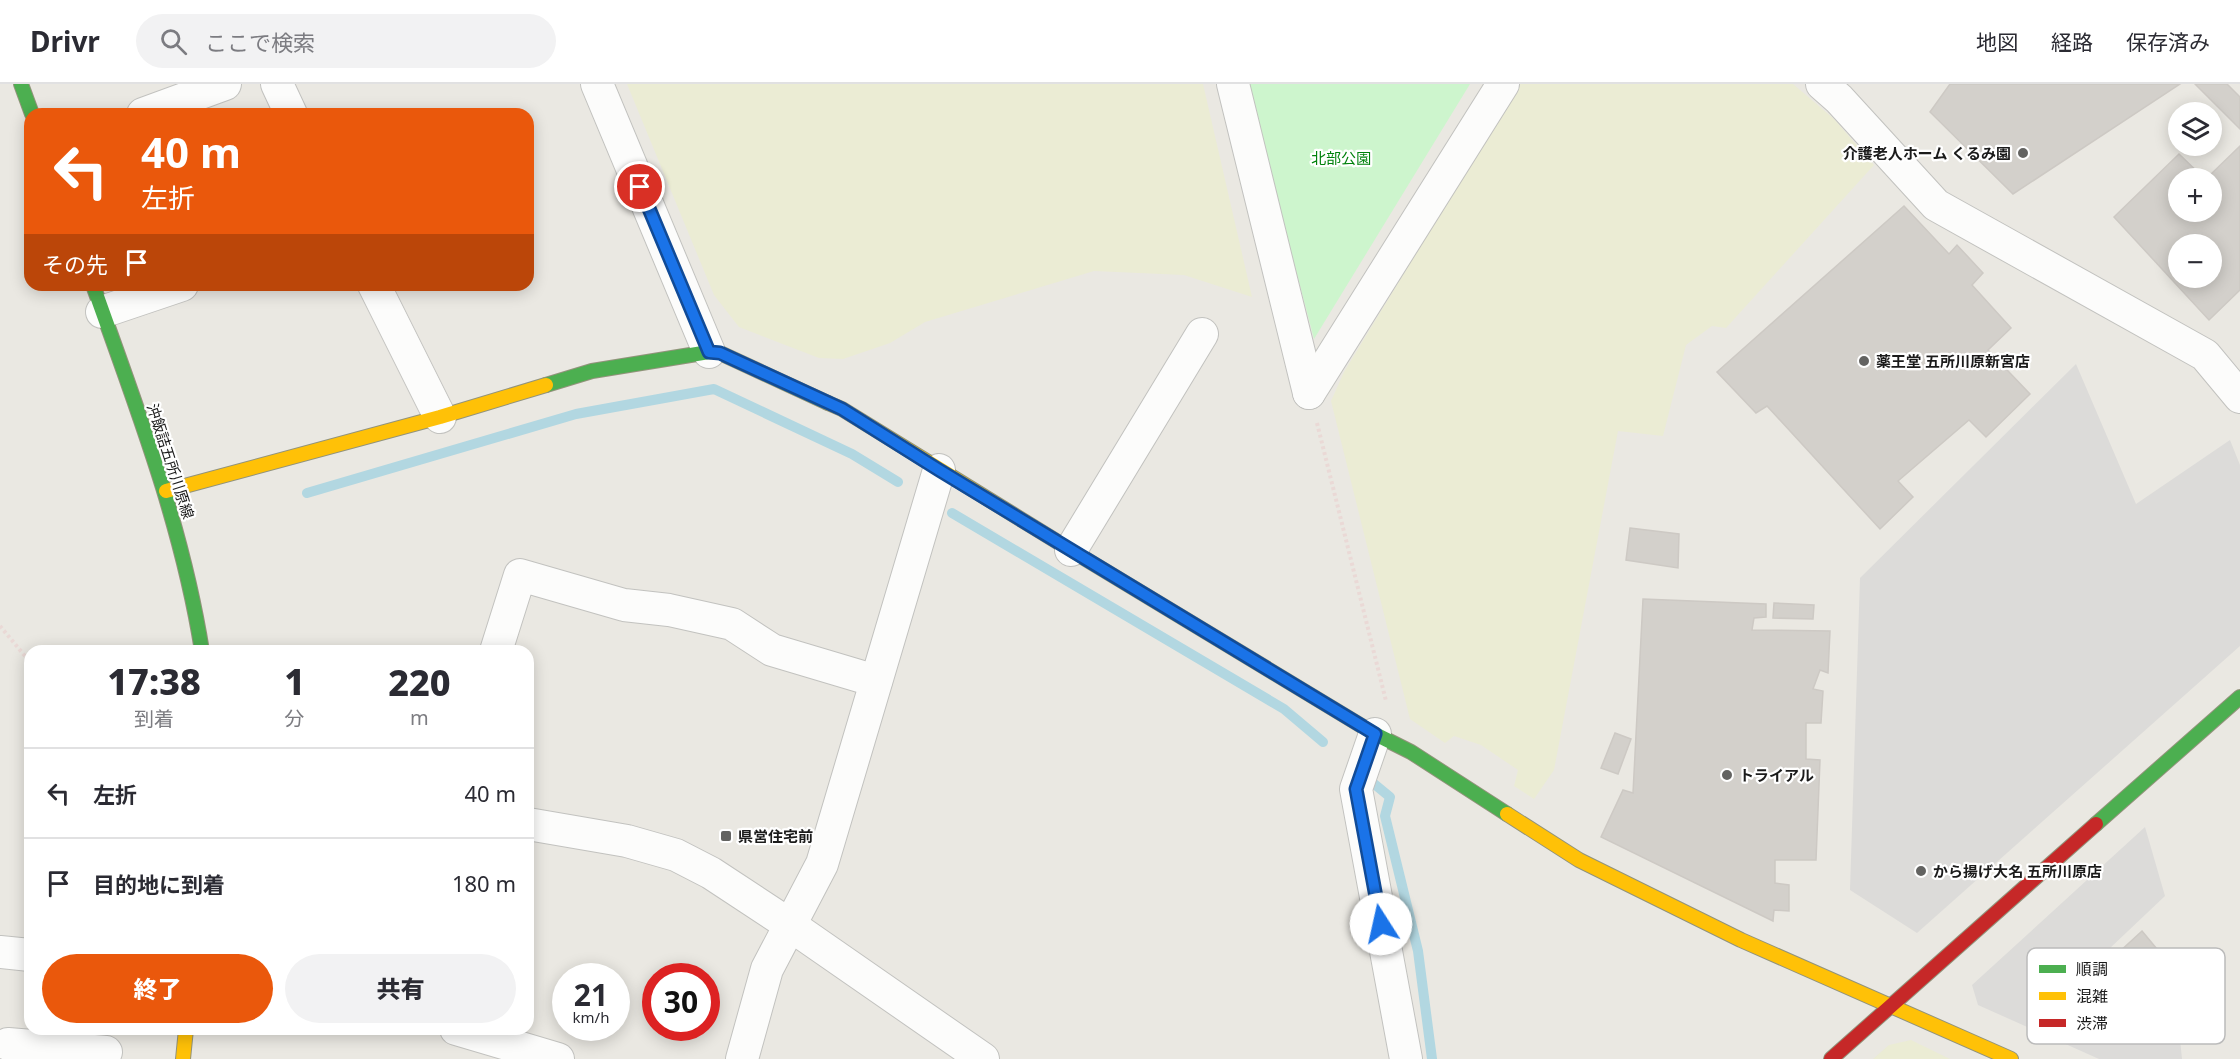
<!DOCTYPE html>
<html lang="ja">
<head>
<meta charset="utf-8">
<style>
  :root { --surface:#fff; --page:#f2f2f3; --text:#2b2b33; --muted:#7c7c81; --line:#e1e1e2; --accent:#ea580c }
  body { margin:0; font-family:"Noto Sans","Noto Sans JP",sans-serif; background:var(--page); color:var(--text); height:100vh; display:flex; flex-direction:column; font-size:22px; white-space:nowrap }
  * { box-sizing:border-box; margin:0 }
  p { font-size:20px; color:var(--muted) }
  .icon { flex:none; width:33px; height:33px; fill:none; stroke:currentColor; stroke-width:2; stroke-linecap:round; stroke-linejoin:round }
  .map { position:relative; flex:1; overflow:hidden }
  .panel { position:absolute; left:24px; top:561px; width:510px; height:390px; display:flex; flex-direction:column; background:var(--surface); border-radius:18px; box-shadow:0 3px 15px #0003 }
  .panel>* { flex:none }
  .guide { position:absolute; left:24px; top:24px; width:510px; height:183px; border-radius:18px; box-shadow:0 3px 15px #0003; background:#ea580c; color:#fff; overflow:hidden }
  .tools { position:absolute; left:2168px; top:18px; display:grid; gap:12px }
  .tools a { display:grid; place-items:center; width:54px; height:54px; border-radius:50%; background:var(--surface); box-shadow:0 3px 15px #0003; font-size:30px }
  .speed { position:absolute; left:552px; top:879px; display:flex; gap:12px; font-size:30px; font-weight:700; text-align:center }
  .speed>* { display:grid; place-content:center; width:78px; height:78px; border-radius:50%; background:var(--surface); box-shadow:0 3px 15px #0003; line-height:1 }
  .speed small { font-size:15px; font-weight:400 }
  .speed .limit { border:9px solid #d22; background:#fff; color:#111 }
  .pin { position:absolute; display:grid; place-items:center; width:51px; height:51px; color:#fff; margin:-26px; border:3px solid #fff; border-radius:50%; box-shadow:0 2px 6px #0007 }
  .me { position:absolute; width:66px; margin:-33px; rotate:350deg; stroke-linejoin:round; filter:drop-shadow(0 0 4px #0008) }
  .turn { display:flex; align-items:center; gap:21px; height:126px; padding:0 18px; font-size:27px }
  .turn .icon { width:78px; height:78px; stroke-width:2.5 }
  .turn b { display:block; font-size:42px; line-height:51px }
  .then { display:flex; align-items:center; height:57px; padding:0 18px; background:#0003; gap:12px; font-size:22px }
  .eta { display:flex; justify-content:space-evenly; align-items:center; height:102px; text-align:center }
  .eta b { font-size:36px; font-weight:800; line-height:42px }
  .cta { display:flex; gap:12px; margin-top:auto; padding:12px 18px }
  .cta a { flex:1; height:69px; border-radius:36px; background:var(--accent); color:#fff; font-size:24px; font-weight:800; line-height:69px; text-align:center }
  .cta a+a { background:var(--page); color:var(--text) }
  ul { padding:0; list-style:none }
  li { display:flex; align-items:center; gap:18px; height:90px; padding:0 18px; border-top:2px solid var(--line) }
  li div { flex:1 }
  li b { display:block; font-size:22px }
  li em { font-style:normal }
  header { display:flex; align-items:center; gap:36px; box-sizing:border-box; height:84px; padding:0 30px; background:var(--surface); border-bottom:2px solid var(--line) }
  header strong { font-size:28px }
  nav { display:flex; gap:33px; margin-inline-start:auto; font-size:21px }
  .search { width:420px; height:54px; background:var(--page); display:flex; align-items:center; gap:15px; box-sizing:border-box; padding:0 21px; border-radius:33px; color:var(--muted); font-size:22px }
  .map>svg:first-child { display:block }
</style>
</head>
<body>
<header>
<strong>Drivr</strong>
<div class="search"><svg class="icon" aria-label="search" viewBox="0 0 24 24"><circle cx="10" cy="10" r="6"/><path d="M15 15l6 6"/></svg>ここで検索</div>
<nav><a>地図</a><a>経路</a><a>保存済み</a></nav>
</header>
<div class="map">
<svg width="2240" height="975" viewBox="0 0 2240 975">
  <rect width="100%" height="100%" fill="#eae8e2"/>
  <g fill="#ebecd4">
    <path d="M627 0H1203L1252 213 1184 191 1094 187 925 238 890 259 843 275 819 274 739 243 714 211Z"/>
    <path d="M1519 0H1793L1834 35 1874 81 1726 244 1712 242 1686 261 1663 352 1618 347 1554 686 1534 715 1514 702 1518 686 1481 661 1454 652 1445 659 1410 635 1331 317 1344 288Z"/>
    <path d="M1911 956 1950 975H1873L1889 961Z"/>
  </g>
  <path fill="#cdf5cd" d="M1247 0H1470L1314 255Z"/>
  <g fill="#dcdbd9">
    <path d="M2076 280 2136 420 2230 356 2240 381V562L1917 849 1850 806 1860 494Z"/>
    <path d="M2145 743 2165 812 2071 901 2122 954 2175 906 2182 975H2099L1978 921 1972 901Z"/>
  </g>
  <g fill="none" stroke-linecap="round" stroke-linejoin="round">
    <g stroke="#b2d7e1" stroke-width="10">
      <path d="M307 409 576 330 714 305 852 370 898 398"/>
      <path d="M952 429 1284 625 1323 658"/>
      <path d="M1367 694 1390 713 1385 732 1418 867 1432 975"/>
    </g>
  </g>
  <g fill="#d3d0cb" stroke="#cdc9c4" stroke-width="1.5" fill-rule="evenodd">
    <path d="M1950 0H2180L2013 110 1930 28Z"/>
    <path d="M2195 0H2227L2240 13V45Z"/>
    <path d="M2240 62V206L2209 236 2114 133 2179 70 2204 94H2178V128H2211V94H2207ZM2178 160H2211V194H2178Z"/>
    <path d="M1904 122 1949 170 1957 161 1983 189 1972 201 2011 244 1988 266 2030 310 1986 353 1969 336 1898 397 1913 413 1880 445 1767 322 1756 329 1717 288Z"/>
    <path d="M1630 444 1679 450 1678 484 1626 476Z"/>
    <path d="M1643 515 1766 520V533L1754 534 1752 546 1830 547 1828 589 1820 586 1813 605 1823 607 1821 639H1806V675L1820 676 1816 776H1775V799L1789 801V827L1774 826 1773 837 1601 753 1623 706 1633 709Z"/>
    <path d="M1774 519 1814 521 1813 535 1773 534Z"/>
    <path d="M1615 649 1631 655 1618 690 1601 684Z"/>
    <path d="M2142 847 2176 888 2118 937 2081 903Z"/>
  </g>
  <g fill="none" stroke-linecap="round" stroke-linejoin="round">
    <defs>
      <g id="street">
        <path d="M277 0 291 30"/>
        <path d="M597 0 709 268"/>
        <path d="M1233 0 1309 309"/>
        <path d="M1822 0 1839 15 1936 121 2205 271 2240 313"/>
        <path d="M143 30 225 0"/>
        <path d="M374 201 440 333"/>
        <path d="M102 228 182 201"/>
        <path d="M1309 309 1503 0"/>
        <path d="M1071 466 1202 250"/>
        <path d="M496 567 520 491 624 521 669 526 732 540 772 566 876 597"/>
        <path d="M1375 650 1356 705 1406 975"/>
        <path d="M528 740 627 757 676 771 711 789 790 841 983 975"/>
        <path d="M0 868 30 871"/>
        <path d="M456 945 558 975"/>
        <path d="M8 960 106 968"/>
        <path d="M742 975 767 885 822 780 939 386"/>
      </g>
      <g id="fast">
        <path d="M21 0 32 30"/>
        <path d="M93 201C136 322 182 440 202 567"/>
        <path d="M546 301 592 287 709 268 720 269 828 319"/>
        <path d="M1074 468 1375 650 1411 668 1507 730"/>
        <path d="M2096 740 2240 613"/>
      </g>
      <g id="slow">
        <path d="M828 319 842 325 1074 468"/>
        <path d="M166 407 440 333 546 301"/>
        <path d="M1507 730 1579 776 1741 856 2011 975"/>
        <path d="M183 975 186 945"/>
      </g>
      <path id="jam" d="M1831 975 2096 740"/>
    </defs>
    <use href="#street" stroke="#c2c2bf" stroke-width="34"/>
    <use href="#fast" stroke="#92937b" stroke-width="16"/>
    <use href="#slow" stroke="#92937b" stroke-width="16"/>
    <use href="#jam" stroke="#92937b" stroke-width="16"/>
    <g stroke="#ead9d6" stroke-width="4" stroke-dasharray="3 3" stroke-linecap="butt">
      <path d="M1317 339 1386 617"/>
      <path d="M0 542 30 578"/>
    </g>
    <use href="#street" stroke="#fcfcfb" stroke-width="32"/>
    <use href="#fast" stroke="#4caf50" stroke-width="14"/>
    <use href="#slow" stroke="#ffc107" stroke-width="14"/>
    <use href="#jam" stroke="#c62828" stroke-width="14"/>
  </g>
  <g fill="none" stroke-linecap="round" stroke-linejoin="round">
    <defs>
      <path id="route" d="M640 103 709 268 720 269 842 325 939 386 1375 650 1356 705 1381 840"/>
    </defs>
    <use href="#route" stroke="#114b97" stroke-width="15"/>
    <use href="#route" stroke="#1a73e8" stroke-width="10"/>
  </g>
  <g fill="#636361" stroke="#fff" stroke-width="2">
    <circle cx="2023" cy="69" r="6"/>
    <circle cx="1864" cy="277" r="6"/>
    <circle cx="1727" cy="691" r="6"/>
    <rect x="720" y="746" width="12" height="12" rx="3"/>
    <circle cx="1921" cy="787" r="6"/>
  </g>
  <g text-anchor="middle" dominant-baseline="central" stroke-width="4.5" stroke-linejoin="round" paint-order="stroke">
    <g font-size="15" font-weight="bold" fill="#1b1b1b" stroke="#fff" text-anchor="start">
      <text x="2011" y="69" text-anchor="end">介護老人ホーム くるみ園</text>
      <text x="1876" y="277">薬王堂 五所川原新宮店</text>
      <text x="1739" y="691">トライアル</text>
      <text x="738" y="752">県営住宅前</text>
      <text x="1933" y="787">から揚げ大名 五所川原店</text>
    </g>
    <g font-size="15" fill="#00820c" stroke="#fff">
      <text x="1341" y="74">北部公園</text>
    </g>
    <g font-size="15" fill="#1b1b1b" stroke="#fff">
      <text transform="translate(171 377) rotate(72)">沖飯詰五所川原線</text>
    </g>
  </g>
  <rect x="2027" y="864" width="198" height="96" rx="9" fill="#fff" stroke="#bbb" stroke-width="1.5"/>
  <rect x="2039" y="881" width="27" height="8" fill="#4caf50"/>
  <rect x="2039" y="908" width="27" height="8" fill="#ffc107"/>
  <rect x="2039" y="935" width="27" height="8" fill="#c62828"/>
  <g font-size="16" fill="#1b1b1b">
    <text x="2076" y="891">順調</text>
    <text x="2076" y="918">混雑</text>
    <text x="2076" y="945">渋滞</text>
  </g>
</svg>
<div class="tools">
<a><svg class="icon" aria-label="layers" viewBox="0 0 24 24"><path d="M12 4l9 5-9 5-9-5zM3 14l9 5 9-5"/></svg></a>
<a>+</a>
<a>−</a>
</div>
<div class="speed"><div>21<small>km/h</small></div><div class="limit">30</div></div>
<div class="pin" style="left:640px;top:103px;background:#d93025"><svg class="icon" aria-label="arrive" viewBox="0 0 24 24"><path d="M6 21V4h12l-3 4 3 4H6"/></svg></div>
<svg class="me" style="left:1381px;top:840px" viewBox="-20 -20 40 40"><circle r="19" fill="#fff"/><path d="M0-13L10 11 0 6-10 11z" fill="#1a73e8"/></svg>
<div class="guide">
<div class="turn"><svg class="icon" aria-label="left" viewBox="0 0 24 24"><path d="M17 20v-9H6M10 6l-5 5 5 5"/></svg><div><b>40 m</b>左折</div></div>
<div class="then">その先<svg class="icon" aria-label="arrive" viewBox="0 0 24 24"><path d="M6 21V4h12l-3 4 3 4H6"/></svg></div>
</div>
<section class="panel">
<div class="eta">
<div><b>17:38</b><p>到着</p></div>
<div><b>1</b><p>分</p></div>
<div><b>220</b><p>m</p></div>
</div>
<ul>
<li><svg class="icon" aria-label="left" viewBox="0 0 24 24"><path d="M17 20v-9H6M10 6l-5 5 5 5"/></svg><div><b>左折</b></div><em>40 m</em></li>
<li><svg class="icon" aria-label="arrive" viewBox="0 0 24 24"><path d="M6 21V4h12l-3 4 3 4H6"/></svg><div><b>目的地に到着</b></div><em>180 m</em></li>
</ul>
<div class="cta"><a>終了</a><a>共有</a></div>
</section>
</div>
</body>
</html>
